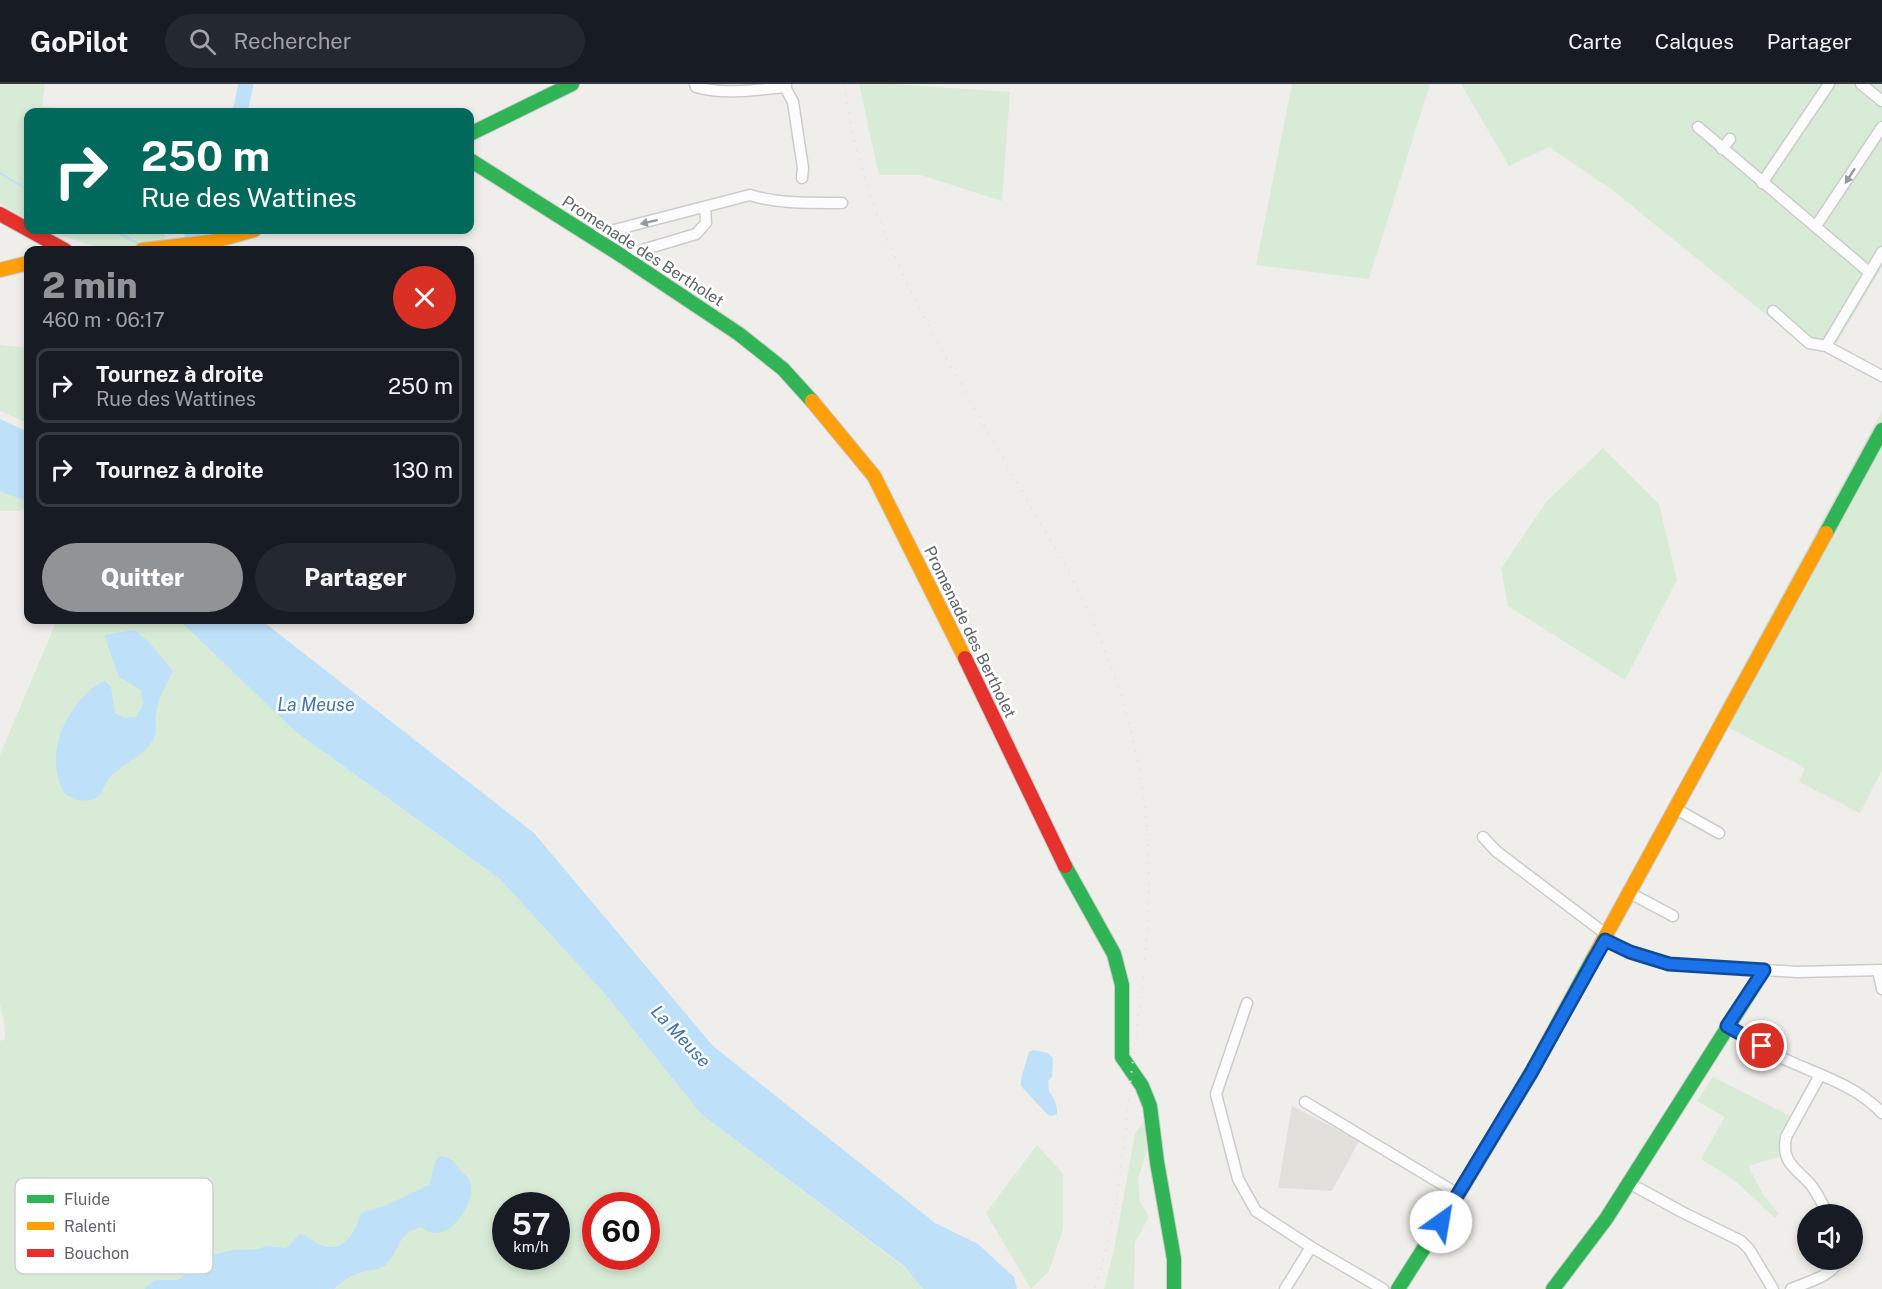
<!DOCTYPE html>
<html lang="fr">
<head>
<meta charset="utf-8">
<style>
  :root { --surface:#171b24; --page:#242831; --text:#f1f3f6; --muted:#9ea1a6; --line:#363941; --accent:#919496 }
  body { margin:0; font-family:"Public Sans",sans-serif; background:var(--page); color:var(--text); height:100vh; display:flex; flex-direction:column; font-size:22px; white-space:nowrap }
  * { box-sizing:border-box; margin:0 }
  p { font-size:20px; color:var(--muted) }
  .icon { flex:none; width:33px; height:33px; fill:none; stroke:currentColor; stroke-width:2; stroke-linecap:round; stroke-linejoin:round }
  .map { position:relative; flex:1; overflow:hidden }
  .side { position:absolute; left:24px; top:162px; width:450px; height:378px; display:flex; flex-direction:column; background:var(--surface); border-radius:12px; box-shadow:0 3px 9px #0003 }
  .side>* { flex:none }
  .guide { position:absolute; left:24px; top:24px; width:450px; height:126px; border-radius:12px; box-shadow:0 3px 9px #0003; background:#00695c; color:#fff; overflow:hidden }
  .buttons { position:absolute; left:1797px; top:1120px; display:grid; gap:12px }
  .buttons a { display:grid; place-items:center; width:66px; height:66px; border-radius:50%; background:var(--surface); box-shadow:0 3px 9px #0003; font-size:30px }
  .speed { position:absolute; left:492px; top:1108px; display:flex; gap:12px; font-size:30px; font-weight:700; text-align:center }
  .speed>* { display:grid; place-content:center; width:78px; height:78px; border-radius:50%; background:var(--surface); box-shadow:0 3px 9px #0003; line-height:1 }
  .speed small { font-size:15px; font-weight:400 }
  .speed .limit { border:9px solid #d22; background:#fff; color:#111 }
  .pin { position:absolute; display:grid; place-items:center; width:51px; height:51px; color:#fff; margin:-26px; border:3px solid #fff; border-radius:50%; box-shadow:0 2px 6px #0007 }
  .me { position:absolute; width:66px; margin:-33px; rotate:32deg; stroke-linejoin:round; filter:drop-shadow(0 0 4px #0008) }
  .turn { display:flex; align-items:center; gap:21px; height:126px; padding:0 18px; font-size:27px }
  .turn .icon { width:78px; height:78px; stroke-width:2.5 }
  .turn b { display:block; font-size:42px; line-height:51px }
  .round { display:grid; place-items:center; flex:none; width:63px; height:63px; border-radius:32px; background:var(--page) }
  .summary { display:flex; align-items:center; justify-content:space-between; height:102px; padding:0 18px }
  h1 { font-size:36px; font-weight:800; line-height:45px; color:var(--accent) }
  .primary-button { display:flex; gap:12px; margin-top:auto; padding:12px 18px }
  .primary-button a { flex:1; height:69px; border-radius:36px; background:var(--accent); color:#fff; font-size:24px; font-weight:800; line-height:69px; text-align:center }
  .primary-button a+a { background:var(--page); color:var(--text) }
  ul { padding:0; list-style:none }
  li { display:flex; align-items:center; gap:18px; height:75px; margin:0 12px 9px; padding:0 6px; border:3px solid var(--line); border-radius:12px }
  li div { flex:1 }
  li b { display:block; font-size:22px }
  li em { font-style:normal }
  header { display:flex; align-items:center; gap:36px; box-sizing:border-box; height:84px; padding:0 30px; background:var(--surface); border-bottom:2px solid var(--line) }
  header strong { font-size:28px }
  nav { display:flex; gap:33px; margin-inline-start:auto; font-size:21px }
  .search { width:420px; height:54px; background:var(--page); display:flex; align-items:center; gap:15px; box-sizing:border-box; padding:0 21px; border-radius:33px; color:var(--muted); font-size:22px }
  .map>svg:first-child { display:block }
</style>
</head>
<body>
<header>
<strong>GoPilot</strong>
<div class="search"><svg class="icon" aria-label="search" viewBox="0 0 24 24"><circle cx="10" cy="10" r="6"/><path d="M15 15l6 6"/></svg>Rechercher</div>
<nav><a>Carte</a><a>Calques</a><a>Partager</a></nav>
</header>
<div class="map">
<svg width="1882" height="1205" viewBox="0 0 1882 1205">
  <rect width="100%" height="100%" fill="#efeeea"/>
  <path fill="#e2e0da" d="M1292 1022 1359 1057 1332 1107 1278 1104Z"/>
  <g fill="#d8ebd6" fill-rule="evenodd">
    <path d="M0 0H45L42 22 94 28H28V136L0 119Z"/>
    <path d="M859 0H892L1010 8 1002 117 921 91H879Z"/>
    <path d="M1292 0H1430L1369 195 1256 181Z"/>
    <path d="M1461 0H1882V183L1837 259 1794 253 1611 105 1549 63 1509 82Z"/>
    <path d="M44 146H163L169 166H101V164Z"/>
    <path d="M0 261 28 264V339L0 327Z"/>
    <path d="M1882 327V686L1860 729 1799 698 1805 684 1714 636Z"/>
    <path d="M1603 364 1659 420 1677 496 1625 596 1508 522 1501 485 1547 417Z"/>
    <path d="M0 407 28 418V422L20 427H0Z"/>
    <path d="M57 536H179L223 578 326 670 500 795 605 910 701 1030 904 1183 923 1205H0V957L5 955V943L0 920V671ZM506 1122H556V1173H506ZM596 1122H646V1173H596Z"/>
    <path d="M1713 993 1790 1032 1779 1052V1073L1748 1082 1764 1112 1779 1130 1775 1134 1734 1096 1701 1075 1725 1033 1697 1017Z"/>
    <path d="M1144 1037 1147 1066 1138 1095 1140 1118 1149 1133 1135 1158 1134 1205H1104L1114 1166 1135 1050Z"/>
    <path d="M1037 1061 1063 1090V1145L1049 1187 1031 1205 986 1129Z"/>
  </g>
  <g fill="#bfe0f9">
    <path d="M0 335 28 348V418L0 407Z"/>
    <path d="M179 536H261L534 749 713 962 935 1139 978 1160 1014 1193 1017 1205H923L904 1182 701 1030 605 910 500 795 296 648Z"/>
    <path d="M135 546 147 556 173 587C166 601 158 614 156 630 154 639 159 646 153 656 143 674 120 680 108 696 104 701 102 711 96 714 86 720 74 715 65 710 45 677 61 634 86 610 92 605 97 599 105 597L111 603 115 629 125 634 136 633 143 621 141 606 119 593 104 551Z"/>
    <path d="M1034 966 1048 969 1053 974 1052 993 1048 997 1049 1008C1054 1012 1058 1024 1057 1030L1052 1032 1048 1031 1021 1002V995L1029 968Z"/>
    <path d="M439 1072C453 1073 453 1078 461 1087 466 1091 470 1095 471 1102 474 1123 444 1165 422 1143 395 1148 401 1169 384 1182 380 1185 376 1185 371 1186 358 1188 343 1195 334 1205H144L155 1196H178L212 1171 233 1166 260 1165 265 1162 286 1164 300 1150C308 1152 314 1158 321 1161 346 1170 355 1147 361 1129L387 1121 429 1101C434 1091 431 1081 439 1072Z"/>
  </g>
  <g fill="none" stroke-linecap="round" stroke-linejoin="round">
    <g stroke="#bfe0f9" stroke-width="2">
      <path d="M0 89 28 106"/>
      <path d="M113 146 141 161"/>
    </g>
    <g stroke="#bfe0f9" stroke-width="15">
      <path d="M240 28 246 0"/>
      <path d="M189 166 192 153 205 146"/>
    </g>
    <defs>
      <g id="street">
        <path d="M695 0 696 3C724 11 756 6 785 3L786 0"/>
        <path d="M1861 0 1882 17"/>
        <path d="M785 3 793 18 803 84 802 94"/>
        <path d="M1698 43 1869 188"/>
        <path d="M1722 65 1730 55"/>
        <path d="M1762 99 1829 0"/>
        <path d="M1816 142 1882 43"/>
        <path d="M591 152 750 111C779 120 811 119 842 119"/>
        <path d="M622 172 696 150 706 139 705 123"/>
        <path d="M1773 227 1809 259 1826 262 1882 292"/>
        <path d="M1826 262 1882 168"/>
        <path d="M1676 725 1719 749"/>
        <path d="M1483 753 1496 767 1607 851"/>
        <path d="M1630 809 1673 832"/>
        <path d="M1605 856 1630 868 1669 880 1797 888 1882 886"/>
        <path d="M1878 886 1882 905"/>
        <path d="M1247 919 1216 1010 1238 1095 1256 1127 1311 1163 1383 1205"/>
        <path d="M1727 942C1745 952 1762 964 1780 973 1815 990 1855 1000 1882 1029"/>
        <path d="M1820 991 1786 1053C1781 1079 1796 1084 1811 1101 1818 1110 1823 1121 1828 1131"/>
        <path d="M1305 1018 1458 1110"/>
        <path d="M1629 1099 1682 1128 1741 1157 1749 1165 1773 1205"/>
        <path d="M1285 1205 1311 1163"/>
        <path d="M1791 1205C1807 1198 1831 1193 1839 1176"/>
      </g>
      <g id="fast">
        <path d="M470 50 572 0"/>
        <path d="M470 76 622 172 739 250 783 285 812 317"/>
        <path d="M1826 449 1882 346"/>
        <path d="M1065 782 1114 870 1122 901V973L1142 1002 1150 1022 1157 1078 1174 1175V1205"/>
        <path d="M1398 1205 1464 1101 1531 989 1595 871"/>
        <path d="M1553 1205 1606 1135 1764 886"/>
      </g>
      <g id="slow">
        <path d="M142 166 211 158 254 146"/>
        <path d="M0 186 28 179"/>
        <path d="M812 317 874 392 965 574"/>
        <path d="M1595 871 1826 449"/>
      </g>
      <g id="jam">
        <path d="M0 130 65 166"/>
        <path d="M965 574 1065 782"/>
      </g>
    </defs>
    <use href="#street" stroke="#cbcccc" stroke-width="13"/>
    <use href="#fast" stroke="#cacacb" stroke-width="16"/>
    <use href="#slow" stroke="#cacacb" stroke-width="16"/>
    <use href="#jam" stroke="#cacacb" stroke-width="16"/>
    <use href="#street" stroke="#fdfcfc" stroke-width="10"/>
    <use href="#fast" stroke="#30b455" stroke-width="14"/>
    <use href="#slow" stroke="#ff9f0a" stroke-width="14"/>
    <use href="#jam" stroke="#e5322d" stroke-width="14"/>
    <path stroke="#e4e4e4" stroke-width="2" stroke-dasharray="1.5 8" stroke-linecap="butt" d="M844 0C859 116 911 213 968 313 1001 371 1035 428 1067 486 1120 582 1150 689 1149 799 1149 861 1139 923 1132 984 1124 1059 1118 1133 1095 1205"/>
  </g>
  <defs><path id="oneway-solid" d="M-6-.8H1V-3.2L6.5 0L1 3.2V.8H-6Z" transform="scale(1.5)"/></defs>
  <g fill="#96999c">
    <use href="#oneway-solid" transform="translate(1850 92) rotate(123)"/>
    <use href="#oneway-solid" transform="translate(649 138) rotate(166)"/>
  </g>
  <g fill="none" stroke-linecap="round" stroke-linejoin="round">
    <defs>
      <path id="route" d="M1441 1138 1531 989 1605 856 1630 868 1669 880 1764 886 1727 942 1762 962"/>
    </defs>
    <use href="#route" stroke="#114b97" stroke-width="15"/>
    <use href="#route" stroke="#1a73e8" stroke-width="10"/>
  </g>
  <g text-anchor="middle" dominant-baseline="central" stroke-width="5" stroke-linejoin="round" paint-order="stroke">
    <g font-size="16" fill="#5f6368" stroke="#fff">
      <text transform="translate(643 167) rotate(33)">Promenade des Bertholet</text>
      <text transform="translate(970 548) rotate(64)">Promenade des Bertholet</text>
    </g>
    <g font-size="18" font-style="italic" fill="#4174aa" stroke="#fff">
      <text x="316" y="620">La Meuse</text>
      <text transform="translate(681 952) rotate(47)">La Meuse</text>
    </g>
  </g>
  <rect x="15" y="1094" width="198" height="96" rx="9" fill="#fff" stroke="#cfd0d2" stroke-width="1.5"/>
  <rect x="27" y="1111" width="27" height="8" fill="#30b455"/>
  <rect x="27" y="1138" width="27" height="8" fill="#ff9f0a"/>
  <rect x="27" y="1165" width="27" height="8" fill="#e5322d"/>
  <g font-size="16" fill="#5f6368">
    <text x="64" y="1121">Fluide</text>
    <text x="64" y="1148">Ralenti</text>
    <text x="64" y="1175">Bouchon</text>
  </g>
</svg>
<div class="buttons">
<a><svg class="icon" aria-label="sound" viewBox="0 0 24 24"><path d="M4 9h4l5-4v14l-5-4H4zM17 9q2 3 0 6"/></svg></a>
</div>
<div class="speed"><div>57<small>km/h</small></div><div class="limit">60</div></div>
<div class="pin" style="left:1762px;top:962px;background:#d93025"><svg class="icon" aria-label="arrive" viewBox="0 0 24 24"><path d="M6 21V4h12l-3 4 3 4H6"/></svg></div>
<svg class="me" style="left:1441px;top:1138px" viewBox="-20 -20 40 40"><circle r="19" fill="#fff"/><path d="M0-13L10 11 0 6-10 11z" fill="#1a73e8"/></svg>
<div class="guide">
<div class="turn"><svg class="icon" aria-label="right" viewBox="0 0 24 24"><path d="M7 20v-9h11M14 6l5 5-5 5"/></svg><div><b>250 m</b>Rue des Wattines</div></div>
</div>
<section class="side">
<div class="summary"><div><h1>2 min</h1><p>460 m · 06:17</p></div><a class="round" style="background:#d93025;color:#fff"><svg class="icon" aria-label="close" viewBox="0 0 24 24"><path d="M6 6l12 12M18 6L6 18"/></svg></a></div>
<ul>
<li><svg class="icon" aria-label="right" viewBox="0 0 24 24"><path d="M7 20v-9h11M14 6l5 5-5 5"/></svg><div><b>Tournez à droite</b><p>Rue des Wattines</p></div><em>250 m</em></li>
<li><svg class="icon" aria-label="right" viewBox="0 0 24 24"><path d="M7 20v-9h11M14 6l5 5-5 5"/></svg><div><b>Tournez à droite</b></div><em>130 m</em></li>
</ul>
<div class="primary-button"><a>Quitter</a><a>Partager</a></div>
</section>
</div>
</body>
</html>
